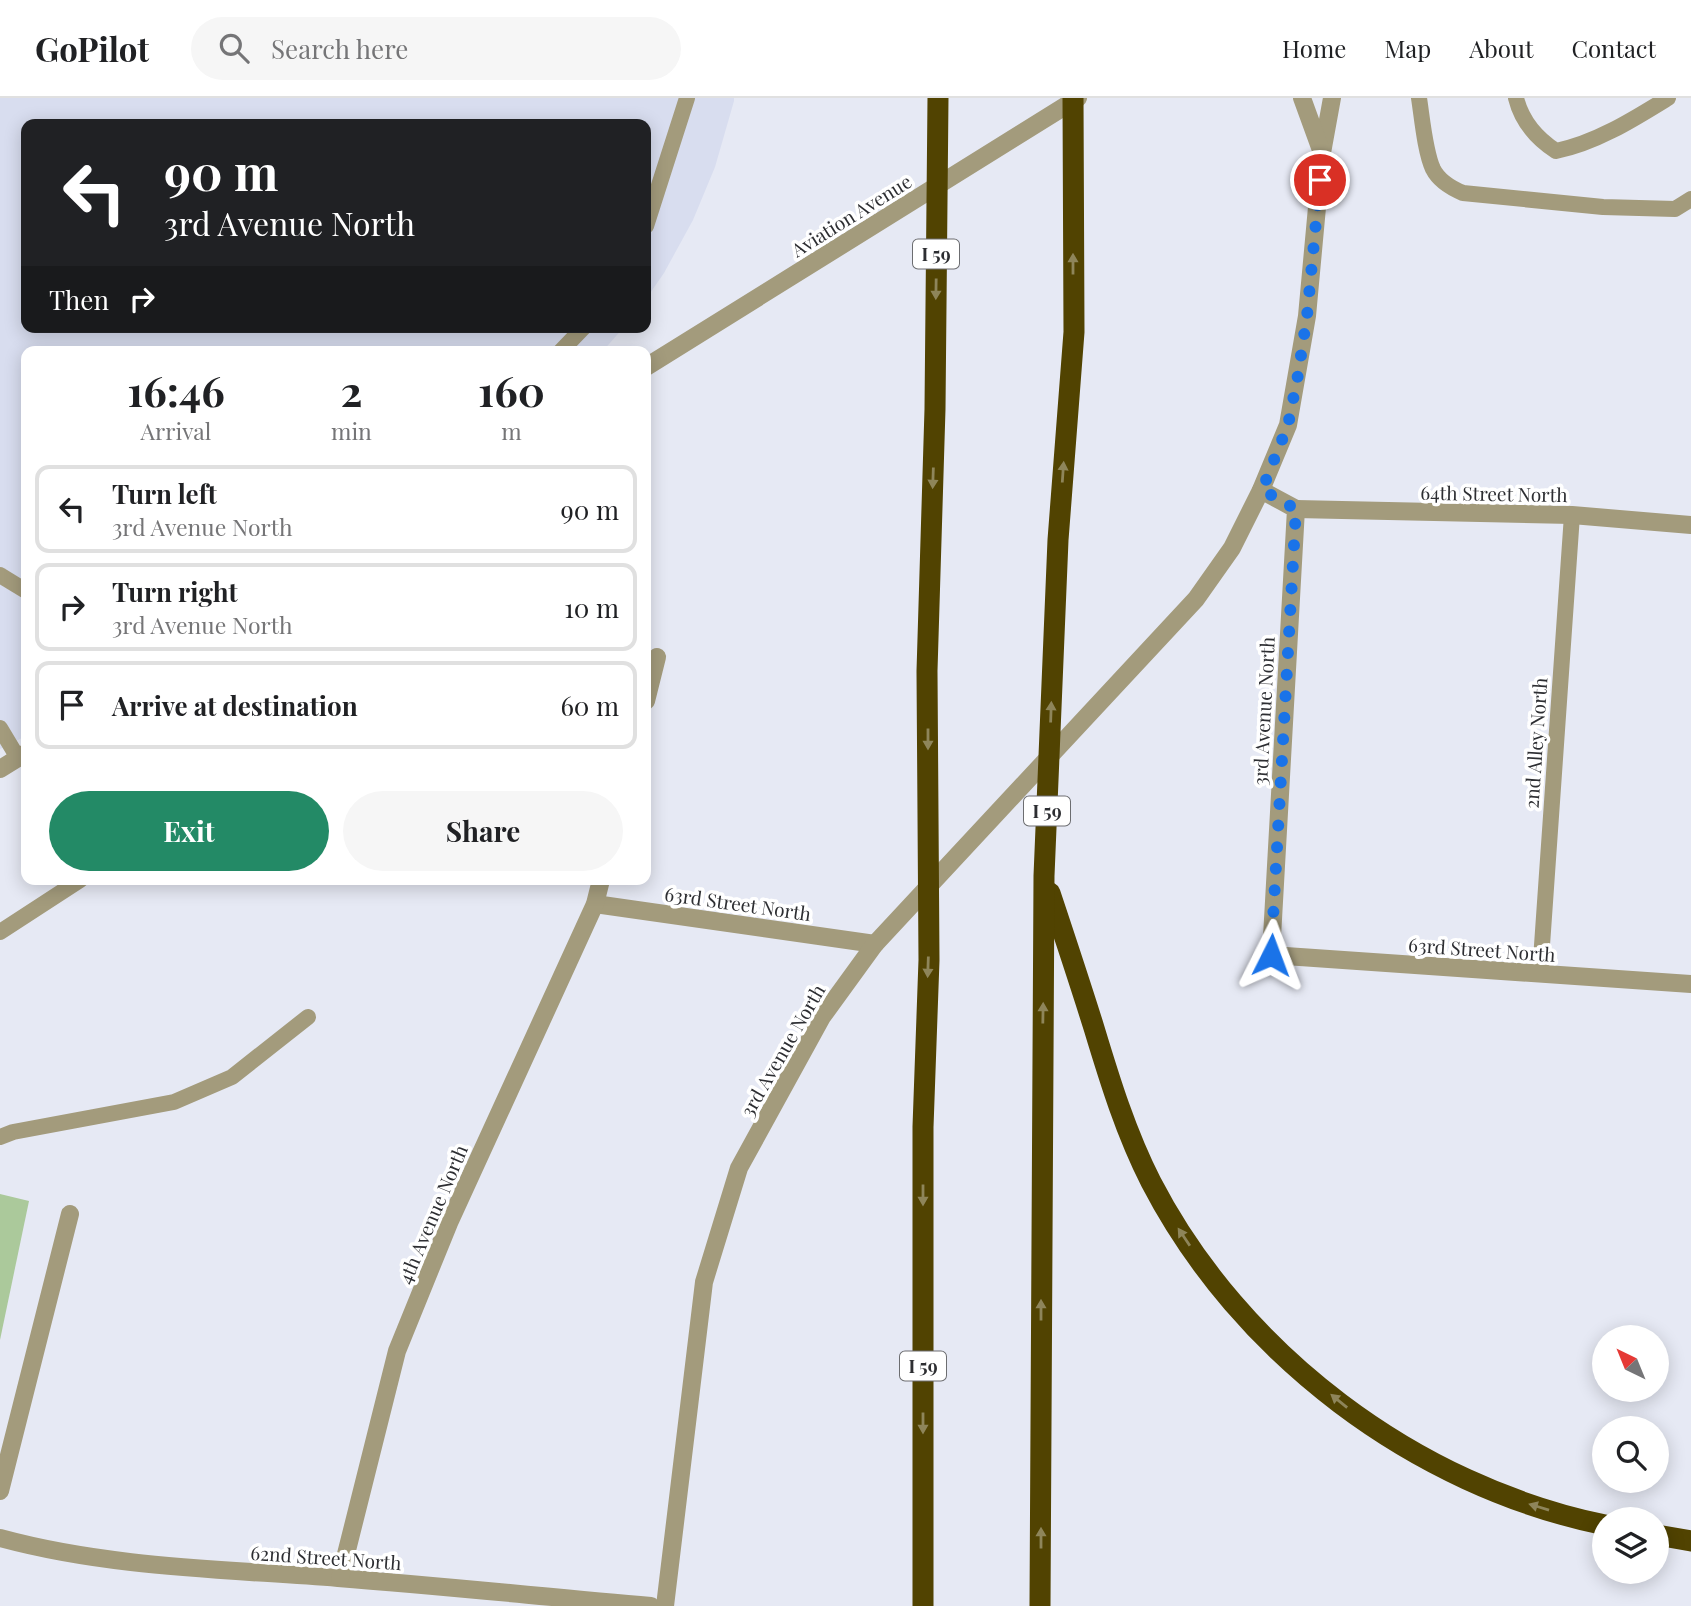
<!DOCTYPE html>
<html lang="en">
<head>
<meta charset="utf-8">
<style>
  :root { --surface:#fff; --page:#f6f6f6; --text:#202124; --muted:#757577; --line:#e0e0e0; --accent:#238a66 }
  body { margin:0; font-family:"Playfair Display",serif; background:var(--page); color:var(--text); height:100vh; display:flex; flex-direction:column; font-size:26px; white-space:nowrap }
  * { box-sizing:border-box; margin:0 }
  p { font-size:23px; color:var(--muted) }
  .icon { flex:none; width:38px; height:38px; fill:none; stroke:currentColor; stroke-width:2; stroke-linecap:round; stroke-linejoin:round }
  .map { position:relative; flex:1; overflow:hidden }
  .sheet { position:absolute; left:21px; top:248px; width:630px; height:539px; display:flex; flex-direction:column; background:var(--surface); border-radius:14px; box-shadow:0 4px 18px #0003 }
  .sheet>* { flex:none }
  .top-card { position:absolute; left:21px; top:21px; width:630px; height:214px; border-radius:14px; box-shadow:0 4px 18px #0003; background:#202124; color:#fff; overflow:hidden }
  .needle { width:46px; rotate:317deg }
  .fabs { position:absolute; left:1592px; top:1227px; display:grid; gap:14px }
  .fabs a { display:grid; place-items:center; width:77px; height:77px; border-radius:50%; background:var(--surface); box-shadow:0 4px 18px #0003; font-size:35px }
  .pin { position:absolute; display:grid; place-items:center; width:60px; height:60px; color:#fff; margin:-30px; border:4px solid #fff; border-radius:50%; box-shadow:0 2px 7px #0007 }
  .me { position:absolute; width:77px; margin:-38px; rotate:3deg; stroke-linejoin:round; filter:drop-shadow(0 0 5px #0008) }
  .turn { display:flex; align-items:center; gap:24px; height:147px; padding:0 28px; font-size:32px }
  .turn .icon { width:91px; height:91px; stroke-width:2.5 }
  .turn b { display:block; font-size:49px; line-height:60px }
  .then { display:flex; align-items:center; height:66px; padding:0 28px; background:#0003; gap:14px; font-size:26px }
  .eta { display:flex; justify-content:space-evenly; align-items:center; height:119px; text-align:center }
  .eta b { font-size:42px; font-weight:700; line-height:49px }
  .button { display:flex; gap:14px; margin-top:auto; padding:14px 28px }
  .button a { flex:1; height:80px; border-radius:42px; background:var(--accent); color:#fff; font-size:28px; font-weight:700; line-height:80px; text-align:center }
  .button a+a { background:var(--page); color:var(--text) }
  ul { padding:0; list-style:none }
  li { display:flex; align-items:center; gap:21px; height:88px; margin:0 14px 10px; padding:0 14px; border:4px solid var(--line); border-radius:14px }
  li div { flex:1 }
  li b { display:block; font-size:26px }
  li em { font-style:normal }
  header { display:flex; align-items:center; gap:42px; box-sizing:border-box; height:98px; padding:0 35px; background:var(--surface); border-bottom:2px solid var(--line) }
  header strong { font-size:33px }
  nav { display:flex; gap:38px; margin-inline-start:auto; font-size:24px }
  .search { width:490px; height:63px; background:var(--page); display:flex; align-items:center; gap:18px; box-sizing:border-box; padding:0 24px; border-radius:38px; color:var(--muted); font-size:26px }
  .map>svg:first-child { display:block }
</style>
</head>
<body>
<header>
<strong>GoPilot</strong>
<div class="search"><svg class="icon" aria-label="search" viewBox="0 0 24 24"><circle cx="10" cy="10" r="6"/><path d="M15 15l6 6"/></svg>Search here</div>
<nav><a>Home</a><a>Map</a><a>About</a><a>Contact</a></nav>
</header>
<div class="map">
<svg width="1691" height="1508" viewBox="0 0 1691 1508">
  <rect width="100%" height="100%" fill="#e6e9f4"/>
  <path fill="#d8ddef" d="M0 0H734V3L715 69 693 122 664 175 646 201V26H26V229H624L602 254H26V638L0 651Z"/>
  <path fill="#abc99b" d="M0 1096 29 1103 0 1242Z"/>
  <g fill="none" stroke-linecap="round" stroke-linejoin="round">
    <g stroke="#a39b7c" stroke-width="16">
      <path d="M1419 0C1422 19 1425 54 1433 71 1439 83 1451 90 1463 95L1603 109 1675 111 1691 101"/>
      <path d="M1516 0C1522 24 1536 40 1556 53 1596 45 1634 21 1668 0"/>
      <path d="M646 128 687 0"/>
      <path d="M560 254 584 229"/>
      <path d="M0 477 26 493"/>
      <path d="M0 630 18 660"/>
      <path d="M0 834 80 782"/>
      <path d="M1540 876 1572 417"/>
      <path d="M0 1039 13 1034 174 1004 232 979 308 919"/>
    </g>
    <g stroke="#a39b7c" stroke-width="18">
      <path d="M1322 55 1332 0"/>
      <path d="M1261 392 1296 411 1271 857 1691 886"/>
      <path d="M1296 411 1572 417 1691 427"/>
      <path d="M646 603 657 559"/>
      <path d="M595 806 875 846"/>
      <path d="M0 1393 70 1116"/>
      <path d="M0 1440C110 1470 225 1471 338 1480 442 1488 547 1499 651 1508"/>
      <path d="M340 1480 397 1253 449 1125 595 806 601 782"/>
    </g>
    <g stroke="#a39b7c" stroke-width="18">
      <path d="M646 269 1078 0"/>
      <path d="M0 671 26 655"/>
      <path d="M665 1508 704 1184 739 1070 822 919 875 846 1196 501 1232 450 1261 392 1288 327 1307 218 1322 55 1302 0"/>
    </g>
    <g stroke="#514301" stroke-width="21">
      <path d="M1050 795C1065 840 1080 885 1094 930 1110 983 1126 1035 1151 1084 1240 1256 1415 1388 1605 1427"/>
      <path d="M1657 1437 1691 1443"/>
      <path d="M923 1508V1029L929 862 927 573 935 311 938 0"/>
      <path d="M1040 1508 1044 778 1058 442 1074 234 1073 0"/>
    </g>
  </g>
  <defs><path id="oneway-solid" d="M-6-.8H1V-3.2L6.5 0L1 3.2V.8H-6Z" transform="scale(1.75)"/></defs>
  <g fill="#8e855a">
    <use href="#oneway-solid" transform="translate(1073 166) rotate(-90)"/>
    <use href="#oneway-solid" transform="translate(936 191) rotate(91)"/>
    <use href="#oneway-solid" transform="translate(1063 374) rotate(-86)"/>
    <use href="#oneway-solid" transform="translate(933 380) rotate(92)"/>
    <use href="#oneway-solid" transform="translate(1051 614) rotate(-88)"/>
    <use href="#oneway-solid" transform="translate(928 641) rotate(90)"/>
    <use href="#oneway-solid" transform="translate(928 869) rotate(92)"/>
    <use href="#oneway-solid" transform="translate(1043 915) rotate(-89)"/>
    <use href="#oneway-solid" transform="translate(923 1097) rotate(90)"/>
    <use href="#oneway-solid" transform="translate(1184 1139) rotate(-124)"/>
    <use href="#oneway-solid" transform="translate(1041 1212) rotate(-90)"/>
    <use href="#oneway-solid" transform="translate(1339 1303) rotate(-141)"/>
    <use href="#oneway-solid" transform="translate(923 1325) rotate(90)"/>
    <use href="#oneway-solid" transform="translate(1539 1409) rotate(-163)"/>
    <use href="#oneway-solid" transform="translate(1041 1440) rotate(-90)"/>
  </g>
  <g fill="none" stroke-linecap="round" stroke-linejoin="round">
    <path stroke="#1a73e8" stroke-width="12" stroke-dasharray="0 21.6" d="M1271 857 1296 411 1262 392 1288 327 1298 277 1307 218 1320 82"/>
  </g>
  <g text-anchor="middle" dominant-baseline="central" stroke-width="7" stroke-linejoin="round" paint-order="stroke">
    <g fill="#fff" stroke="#6c6d70" stroke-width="2">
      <rect x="913" y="141.5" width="46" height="29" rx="5"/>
      <rect x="1024" y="698.5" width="46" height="29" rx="5"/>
      <rect x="900" y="1253.5" width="46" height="29" rx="5"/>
    </g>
    <g font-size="18" font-weight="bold" fill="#2d2e32">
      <text x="936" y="156">I 59</text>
      <text x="1047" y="713">I 59</text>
      <text x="923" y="1268">I 59</text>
    </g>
    <g font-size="19" fill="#2d2e32" stroke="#fff">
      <text transform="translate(851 117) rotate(-32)">Aviation Avenue</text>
      <text transform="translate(1494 395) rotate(1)">64th Street North</text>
      <text transform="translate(1263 613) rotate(-87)">3rd Avenue North</text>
      <text transform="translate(1535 645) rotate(-86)">2nd Alley North</text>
      <text transform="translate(738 805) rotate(8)">63rd Street North</text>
      <text transform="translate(1482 851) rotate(4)">63rd Street North</text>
      <text transform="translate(782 952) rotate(-60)">3rd Avenue North</text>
      <text transform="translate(432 1116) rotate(-67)">4th Avenue North</text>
      <text transform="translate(326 1459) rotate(4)">62nd Street North</text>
    </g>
  </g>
</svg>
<div class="fabs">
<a><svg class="needle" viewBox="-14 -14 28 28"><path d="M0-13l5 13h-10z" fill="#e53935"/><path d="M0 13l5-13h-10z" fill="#757577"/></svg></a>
<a><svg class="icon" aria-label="search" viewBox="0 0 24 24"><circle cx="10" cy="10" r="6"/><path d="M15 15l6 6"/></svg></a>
<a><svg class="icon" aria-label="layers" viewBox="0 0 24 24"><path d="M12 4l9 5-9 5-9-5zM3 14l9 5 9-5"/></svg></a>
</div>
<div class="pin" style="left:1320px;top:82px;background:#d93025"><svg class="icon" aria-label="arrive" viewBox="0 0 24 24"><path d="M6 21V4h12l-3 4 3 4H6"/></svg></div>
<svg class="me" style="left:1271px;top:857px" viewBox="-20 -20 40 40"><path d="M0-17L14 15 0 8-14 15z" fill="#1a73e8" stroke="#fff" stroke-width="4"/></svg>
<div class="top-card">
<div class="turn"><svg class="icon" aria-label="left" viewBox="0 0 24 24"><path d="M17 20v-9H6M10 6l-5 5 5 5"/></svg><div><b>90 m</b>3rd Avenue North</div></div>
<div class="then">Then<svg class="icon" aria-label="right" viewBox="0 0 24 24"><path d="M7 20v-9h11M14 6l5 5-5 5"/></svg></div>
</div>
<section class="sheet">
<div class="eta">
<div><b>16:46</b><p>Arrival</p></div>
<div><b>2</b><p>min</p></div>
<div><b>160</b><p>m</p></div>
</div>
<ul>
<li><svg class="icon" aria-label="left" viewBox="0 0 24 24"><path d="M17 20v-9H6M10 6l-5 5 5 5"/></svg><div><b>Turn left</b><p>3rd Avenue North</p></div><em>90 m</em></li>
<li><svg class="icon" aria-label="right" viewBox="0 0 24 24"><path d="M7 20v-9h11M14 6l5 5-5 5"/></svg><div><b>Turn right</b><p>3rd Avenue North</p></div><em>10 m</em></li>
<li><svg class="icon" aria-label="arrive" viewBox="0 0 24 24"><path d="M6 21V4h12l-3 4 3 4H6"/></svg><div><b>Arrive at destination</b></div><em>60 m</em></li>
</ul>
<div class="button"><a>Exit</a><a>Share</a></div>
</section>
</div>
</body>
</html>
